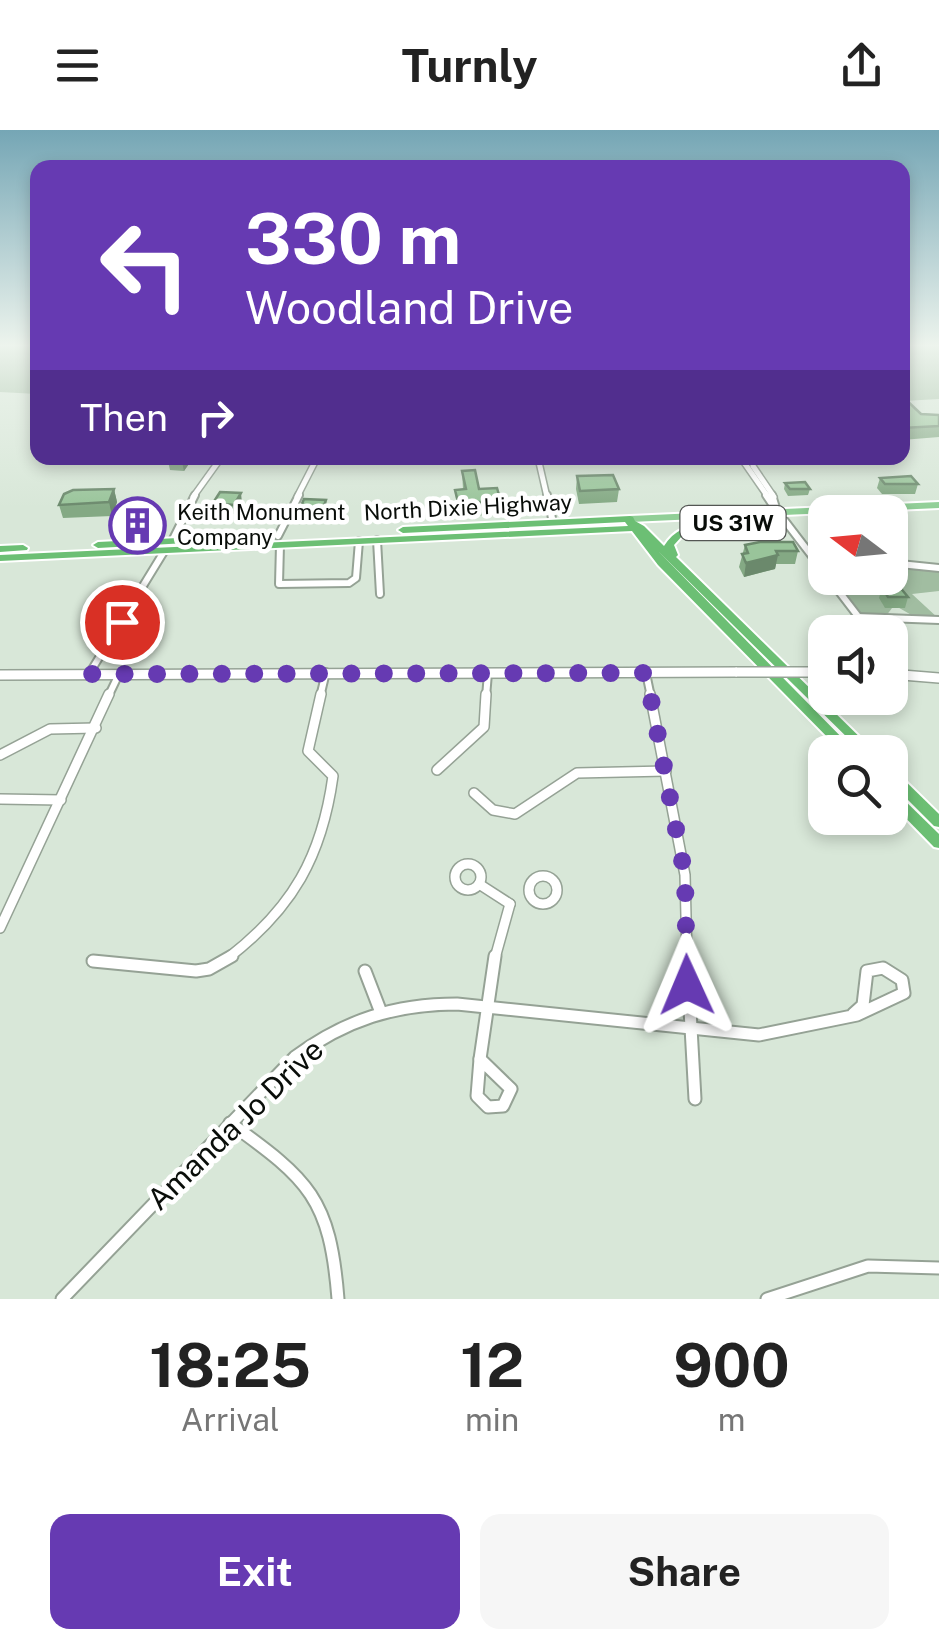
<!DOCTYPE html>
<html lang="en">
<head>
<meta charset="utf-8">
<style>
  :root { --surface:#fff; --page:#f6f6f6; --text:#222; --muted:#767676; --accent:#663ab2 }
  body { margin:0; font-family:"Public Sans",sans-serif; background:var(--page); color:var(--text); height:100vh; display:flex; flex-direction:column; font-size:38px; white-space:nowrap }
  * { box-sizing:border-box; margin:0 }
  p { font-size:32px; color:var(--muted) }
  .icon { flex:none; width:55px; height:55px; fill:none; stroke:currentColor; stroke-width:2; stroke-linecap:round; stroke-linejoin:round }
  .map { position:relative; height:1169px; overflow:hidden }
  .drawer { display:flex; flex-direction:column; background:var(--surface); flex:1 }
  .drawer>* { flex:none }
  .banner { position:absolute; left:30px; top:30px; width:880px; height:305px; border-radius:20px; box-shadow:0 5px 15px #0003; background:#663ab2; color:#fff; overflow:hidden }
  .needle { width:65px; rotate:286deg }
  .fabs { position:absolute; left:808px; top:365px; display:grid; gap:20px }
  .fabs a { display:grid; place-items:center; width:100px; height:100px; border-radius:20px; background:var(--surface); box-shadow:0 5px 15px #0003; font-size:50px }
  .pin { position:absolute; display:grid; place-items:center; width:85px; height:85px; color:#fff; margin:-42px; border:5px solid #fff; border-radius:50%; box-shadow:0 2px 10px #0007 }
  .me { position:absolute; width:110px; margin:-55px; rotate:359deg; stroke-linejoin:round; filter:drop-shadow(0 0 8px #0008) }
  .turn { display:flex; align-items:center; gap:35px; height:210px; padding:0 50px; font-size:45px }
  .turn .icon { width:130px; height:130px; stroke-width:2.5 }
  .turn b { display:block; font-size:70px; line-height:85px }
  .then { display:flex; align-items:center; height:95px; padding:0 50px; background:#0003; gap:20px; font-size:38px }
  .eta { display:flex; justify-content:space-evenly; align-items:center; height:170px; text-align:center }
  .eta b { font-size:60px; font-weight:700; line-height:70px }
  .cta { display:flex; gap:20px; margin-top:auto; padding:20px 50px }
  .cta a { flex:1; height:115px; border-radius:20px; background:var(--accent); color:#fff; font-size:40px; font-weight:700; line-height:115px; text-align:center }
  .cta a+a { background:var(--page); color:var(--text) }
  header { display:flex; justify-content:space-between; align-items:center; height:130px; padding:0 50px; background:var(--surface); font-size:45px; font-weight:700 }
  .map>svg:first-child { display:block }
</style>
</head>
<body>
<header><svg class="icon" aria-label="menu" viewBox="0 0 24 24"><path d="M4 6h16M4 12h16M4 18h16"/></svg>Turnly<svg class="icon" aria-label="share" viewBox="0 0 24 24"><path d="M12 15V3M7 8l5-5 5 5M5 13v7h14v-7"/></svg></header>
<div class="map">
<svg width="939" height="1169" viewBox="0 0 939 1169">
  <rect width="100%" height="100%" fill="#d8e7d8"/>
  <g fill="#a1bda1">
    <path d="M0 214H37V264L0 262Z"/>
    <path d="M903 214H939V269L903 271Z"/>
    <path d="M890 436 939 441V461L912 464 939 489 915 487 880 467 886 472 885 478H892L886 486 862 485 830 448H890Z"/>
  </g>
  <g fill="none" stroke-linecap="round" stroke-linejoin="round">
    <defs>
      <g id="minor-far3">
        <path d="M538 328 547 367"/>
        <path d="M741 328 768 367"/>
        <path d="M753 336 774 367"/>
        <path d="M193 367 221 328"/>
        <path d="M297 367 317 328"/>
      </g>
      <g id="minor-far2">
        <path d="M547 365 553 393"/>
        <path d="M766 365 778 383"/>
        <path d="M772 365 776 378"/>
        <path d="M785 391 870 502"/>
        <path d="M278 406 299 365"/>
        <path d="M377 410 380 464"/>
        <path d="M172 411 195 365"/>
        <path d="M280 415 279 454 349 453 356 448 359 411"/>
        <path d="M890 433 939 438"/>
        <path d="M858 487 939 490"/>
        <path d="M646 543 651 567"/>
        <path d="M89 544 165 420"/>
        <path d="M108 567 119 544"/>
        <path d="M320 567 326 542"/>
        <path d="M486 567 488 543"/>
      </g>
      <g id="minor-far1">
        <path d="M650 564 685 745 687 828"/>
        <path d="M0 625 50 599 96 598"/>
        <path d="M437 640 484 597 486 564"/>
        <path d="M474 663 493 680 515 684 577 643 666 641"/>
        <path d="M0 669 61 670"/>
        <circle cx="468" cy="747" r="13"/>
        <circle cx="543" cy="760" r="14"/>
        <path d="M479 754 510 774"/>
        <path d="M0 798 109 564"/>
        <path d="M228 828C293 778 322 726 333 646L308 621 321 564"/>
        <path d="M495 828 510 774"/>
      </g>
      <g id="minor">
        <path d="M687 826 695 969"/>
        <path d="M93 831 196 841 209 839 232 826"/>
        <path d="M365 841 380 880"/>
        <path d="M480 929 511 959 503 976 488 977 477 966Z"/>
        <path d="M480 929 495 826"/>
        <path d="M230 993C309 1050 330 1068 338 1169"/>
        <path d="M62 1169 295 927C345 890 395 874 457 874L759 905 857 885 904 863 902 850 883 838 867 841 863 875 853 884"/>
        <path d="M767 1169 868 1136 939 1138"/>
      </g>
      <g id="tertiary">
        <path d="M890 544 939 548"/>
        <path d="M0 545 737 542"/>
      </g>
      <path id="primary" d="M939 372V378L630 392 625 389 630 386Z"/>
      <g id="trunk">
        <path d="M630 386 633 387 635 391 644 396 664 416C673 401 690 393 707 393V397L683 405 674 415 678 425 676 427 875 622H862L658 421 856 622H842L658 435 632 401 0 431V425L628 396 625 392 403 403 398 400 403 397Z"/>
        <path d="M218 406 223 409 222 411 98 418 93 415 98 412Z"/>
        <path d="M23 415 28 418 27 420 0 422V416Z"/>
        <path d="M890 640 895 641 939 684V697L934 696 890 652Z"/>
        <path d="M890 659 895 661 939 704V718L934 717 890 672Z"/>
      </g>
    </defs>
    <use href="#minor-far3" stroke="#95a295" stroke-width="8"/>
    <use href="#minor-far2" stroke="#95a295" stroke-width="10"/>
    <use href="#minor-far1" stroke="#95a295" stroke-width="12"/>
    <use href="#minor" stroke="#95a295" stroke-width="15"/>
    <use href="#tertiary" stroke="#95a295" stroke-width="12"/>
    <use href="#primary" stroke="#fff" stroke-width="4"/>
    <use href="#trunk" stroke="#fff" stroke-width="4"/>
    <use href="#minor-far3" stroke="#fff" stroke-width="5"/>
    <use href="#minor-far2" stroke="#fff" stroke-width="6"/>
    <use href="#minor-far1" stroke="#fff" stroke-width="9"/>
    <use href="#minor" stroke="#fff" stroke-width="11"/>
    <use href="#tertiary" stroke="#fff" stroke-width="9"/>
    <use href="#primary" fill="#91cf97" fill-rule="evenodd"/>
    <use href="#trunk" fill="#6cbf74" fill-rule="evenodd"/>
    <defs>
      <path id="tertiary-bridge" d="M737 542H822"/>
    </defs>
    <use href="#tertiary-bridge" stroke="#95a295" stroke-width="12" stroke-linecap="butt"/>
    <use href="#tertiary-bridge" stroke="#fff" stroke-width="9"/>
  </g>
  <g fill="#84a984">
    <path d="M902 266 921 284 939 285V307L902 310Z"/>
    <path d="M171 328H193L184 341 170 340 168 331Z"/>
    <path d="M462 341 479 359 501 372 500 385 458 386 455 360 463 359Z"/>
    <path d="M577 346 619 359 617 372 579 374 576 359Z"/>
    <path d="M880 348 918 354 915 364H882L877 358Z"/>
    <path d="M785 353 810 359 808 365 788 366 784 359Z"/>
    <path d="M114 359 117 372 112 386 63 388 59 375Z"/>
    <path d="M213 373H242L235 384 214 383Z"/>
    <path d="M148 379 150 389 146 401H125L123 391Z"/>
    <path d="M327 380 323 391H300L299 381Z"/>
    <path d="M822 396H825V413L819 406Z"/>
    <path d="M745 415 798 421 795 434H776L775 439 744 447 739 437Z"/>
    <path d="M882 457 908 467 905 478H885L879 468Z"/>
  </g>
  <g fill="#6b896c">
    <path d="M185 328H193L184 341 182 332Z"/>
    <path d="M114 359 117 372 112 386 109 372Z"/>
    <path d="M241 363 242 373 235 384 234 375Z"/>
    <path d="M326 370 327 380 323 391 322 381Z"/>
    <path d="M148 379 150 389 146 401 143 391Z"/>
    <path d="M778 425 775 439 744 447 746 433Z"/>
  </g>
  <g fill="#99c49a" stroke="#6b896c" stroke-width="2.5">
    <path d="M902 266 921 284 939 285V296L902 298Z"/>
    <path d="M171 328H185L182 332 168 331Z"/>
    <path d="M475 340 479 359 497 358 501 372H458L455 360 466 359 462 341Z"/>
    <path d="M613 345 619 359 580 361 577 346Z"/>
    <path d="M911 346 918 354H885L880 348Z"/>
    <path d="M805 352 810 359H790L785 353Z"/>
    <path d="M114 359 109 372 59 375 64 364 73 360Z"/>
    <path d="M220 362 241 363 234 375 213 373Z"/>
    <path d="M304 369 326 370 322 381H299Z"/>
    <path d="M148 379 143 391H123L128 380Z"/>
    <path d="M760 412H793L798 421H776L778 425 746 433 742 424 748 423 745 415Z"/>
    <path d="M886 453 899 456 908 467H888L882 457Z"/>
  </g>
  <linearGradient id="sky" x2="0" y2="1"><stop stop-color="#75a6b5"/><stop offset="0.57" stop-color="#edf4ed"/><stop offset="1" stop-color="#edf4ed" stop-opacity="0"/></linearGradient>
  <rect width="939" height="378" fill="url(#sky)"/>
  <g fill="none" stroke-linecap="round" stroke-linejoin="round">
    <path stroke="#663ab2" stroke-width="18" stroke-dasharray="0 32.4" d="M122 492 89 544 646 543 685 746 687 855"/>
  </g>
  <defs>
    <symbol id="building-ring" viewBox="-11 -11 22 22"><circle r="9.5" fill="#fff" stroke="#663ab2" stroke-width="1.5"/><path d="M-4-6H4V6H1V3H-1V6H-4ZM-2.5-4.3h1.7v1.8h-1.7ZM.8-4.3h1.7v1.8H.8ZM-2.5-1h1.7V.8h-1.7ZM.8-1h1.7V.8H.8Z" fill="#663ab2"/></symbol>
  </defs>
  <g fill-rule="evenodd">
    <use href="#building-ring" x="106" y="364" width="63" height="63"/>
  </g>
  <g text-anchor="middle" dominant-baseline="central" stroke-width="9" stroke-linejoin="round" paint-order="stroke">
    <g font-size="22" fill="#090d09" stroke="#fff">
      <text transform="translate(468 377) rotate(-3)">North Dixie Highway</text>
    </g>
    <g font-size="22" fill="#090d09" stroke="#fff" text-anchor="start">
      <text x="177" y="382">Keith Monument<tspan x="177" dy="25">Company</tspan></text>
    </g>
    <rect fill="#fff" stroke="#535653" stroke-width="2.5" x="680.5" y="376" width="105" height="34" rx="8"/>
    <g font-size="22" font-weight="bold" fill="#090d09">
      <text x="733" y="393">US 31W</text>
    </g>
    <g font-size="30" fill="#090d09" stroke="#fff">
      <text transform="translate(235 994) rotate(-44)">Amanda Jo Drive</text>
    </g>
  </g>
</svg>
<div class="fabs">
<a><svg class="needle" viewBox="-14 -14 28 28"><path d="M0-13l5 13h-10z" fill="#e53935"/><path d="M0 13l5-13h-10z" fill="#767676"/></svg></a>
<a><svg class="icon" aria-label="sound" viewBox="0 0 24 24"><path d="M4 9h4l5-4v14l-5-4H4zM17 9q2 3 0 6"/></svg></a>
<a><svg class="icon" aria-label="search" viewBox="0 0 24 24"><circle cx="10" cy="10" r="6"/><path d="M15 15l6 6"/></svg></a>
</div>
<div class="pin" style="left:122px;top:492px;background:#d93025"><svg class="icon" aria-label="arrive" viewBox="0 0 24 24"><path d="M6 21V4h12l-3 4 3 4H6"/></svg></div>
<svg class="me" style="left:687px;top:855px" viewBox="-20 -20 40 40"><path d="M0-17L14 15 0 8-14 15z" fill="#663ab2" stroke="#fff" stroke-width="4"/></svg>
<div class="banner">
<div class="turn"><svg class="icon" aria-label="left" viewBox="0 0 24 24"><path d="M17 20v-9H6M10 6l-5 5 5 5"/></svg><div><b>330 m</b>Woodland Drive</div></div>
<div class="then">Then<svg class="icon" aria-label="right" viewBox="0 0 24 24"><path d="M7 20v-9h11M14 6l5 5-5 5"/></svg></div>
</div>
</div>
<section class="drawer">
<div class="eta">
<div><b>18:25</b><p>Arrival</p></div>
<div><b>12</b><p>min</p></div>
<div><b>900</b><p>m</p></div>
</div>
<div class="cta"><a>Exit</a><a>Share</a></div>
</section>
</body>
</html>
